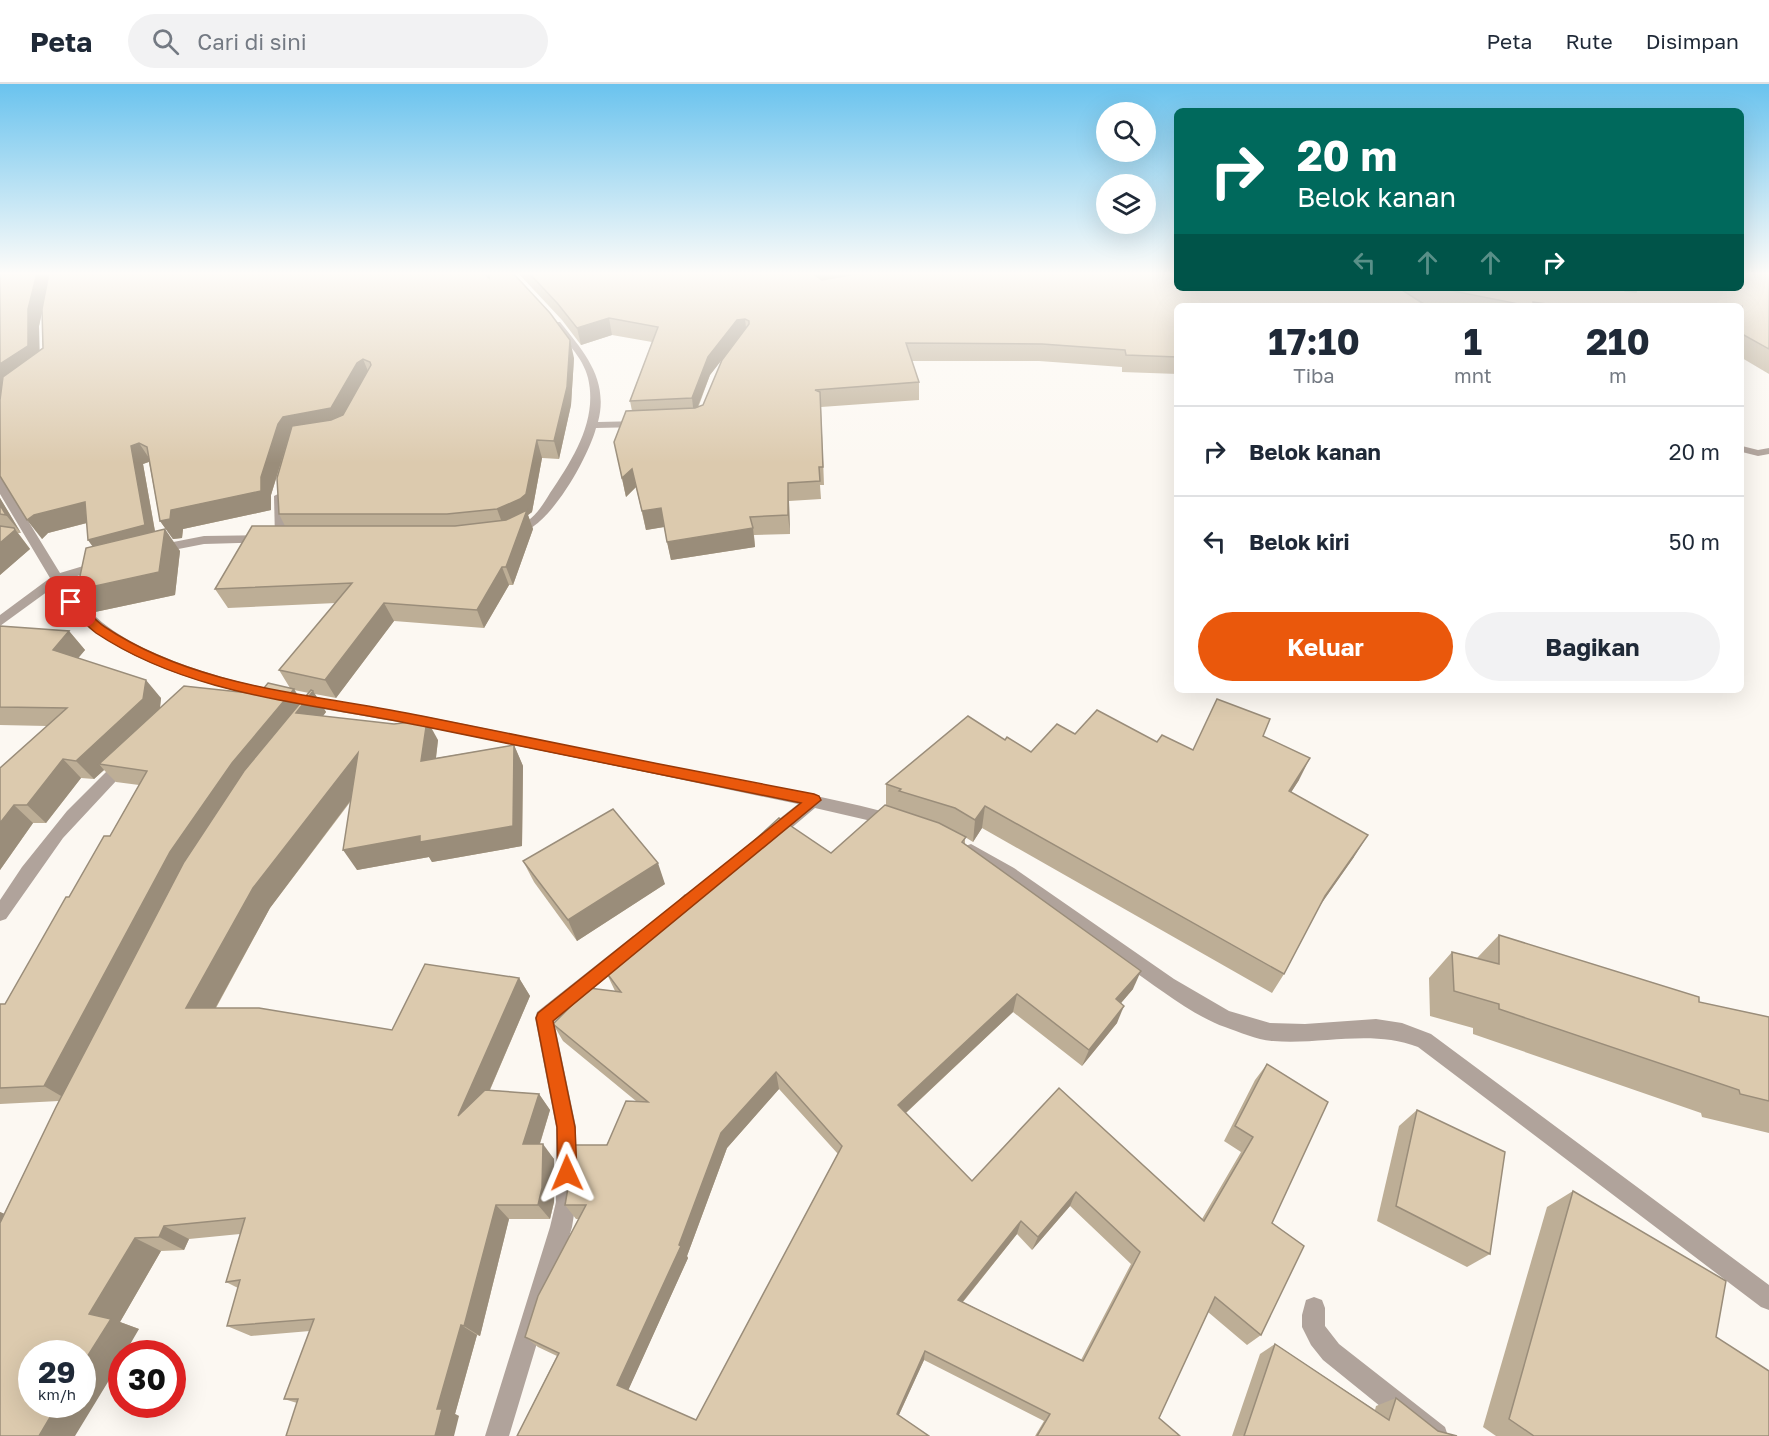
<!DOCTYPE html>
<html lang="id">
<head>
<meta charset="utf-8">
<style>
  :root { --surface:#fff; --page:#f2f2f3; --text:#1f2937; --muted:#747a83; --line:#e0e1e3; --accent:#ea580c }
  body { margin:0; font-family:"Golos Text",sans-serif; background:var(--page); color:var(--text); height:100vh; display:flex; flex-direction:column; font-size:22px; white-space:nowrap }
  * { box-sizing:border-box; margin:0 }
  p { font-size:20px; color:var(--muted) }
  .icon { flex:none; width:33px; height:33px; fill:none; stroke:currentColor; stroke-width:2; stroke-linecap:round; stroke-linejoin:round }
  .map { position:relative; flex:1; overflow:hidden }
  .panel { position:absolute; left:1174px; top:219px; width:570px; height:390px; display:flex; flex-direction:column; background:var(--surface); border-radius:9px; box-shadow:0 6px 24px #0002 }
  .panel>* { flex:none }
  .top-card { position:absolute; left:1174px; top:24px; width:570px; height:183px; border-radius:9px; box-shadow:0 6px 24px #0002; background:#00695c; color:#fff; overflow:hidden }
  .controls { position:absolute; left:1096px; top:18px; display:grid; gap:12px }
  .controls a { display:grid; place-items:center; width:60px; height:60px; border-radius:50%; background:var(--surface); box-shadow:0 6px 24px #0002; font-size:30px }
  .speed { position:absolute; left:18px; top:1256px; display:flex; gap:12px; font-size:30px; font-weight:700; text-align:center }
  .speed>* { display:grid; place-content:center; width:78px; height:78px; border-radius:50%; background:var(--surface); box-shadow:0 6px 24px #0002; line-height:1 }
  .speed small { font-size:15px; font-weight:400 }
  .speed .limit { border:9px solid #d22; background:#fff; color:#111 }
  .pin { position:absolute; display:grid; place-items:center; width:51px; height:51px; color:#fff; margin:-26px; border-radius:12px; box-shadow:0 3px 9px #0006 }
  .me { position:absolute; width:66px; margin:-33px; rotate:359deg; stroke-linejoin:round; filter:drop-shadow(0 0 4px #0008) }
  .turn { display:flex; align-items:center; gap:21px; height:126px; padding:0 24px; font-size:27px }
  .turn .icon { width:78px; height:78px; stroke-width:2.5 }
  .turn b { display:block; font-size:42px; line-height:51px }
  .lanes { display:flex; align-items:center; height:57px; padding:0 24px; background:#0003; justify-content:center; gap:30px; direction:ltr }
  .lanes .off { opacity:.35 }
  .eta { display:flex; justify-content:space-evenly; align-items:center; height:102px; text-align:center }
  .eta b { font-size:36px; font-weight:700; line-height:42px }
  .action { display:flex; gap:12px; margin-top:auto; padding:12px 24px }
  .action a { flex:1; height:69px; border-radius:36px; background:var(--accent); color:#fff; font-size:24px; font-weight:700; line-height:69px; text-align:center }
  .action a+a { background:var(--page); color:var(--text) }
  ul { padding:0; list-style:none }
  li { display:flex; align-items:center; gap:18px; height:90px; padding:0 24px; border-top:2px solid var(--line) }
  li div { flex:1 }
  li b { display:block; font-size:22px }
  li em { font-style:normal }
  header { display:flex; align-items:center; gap:36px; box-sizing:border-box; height:84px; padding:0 30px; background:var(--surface); border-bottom:2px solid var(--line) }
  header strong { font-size:28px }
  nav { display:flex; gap:33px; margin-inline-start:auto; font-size:21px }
  .search { width:420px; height:54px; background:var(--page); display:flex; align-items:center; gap:15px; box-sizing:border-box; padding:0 21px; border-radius:33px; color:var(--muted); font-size:22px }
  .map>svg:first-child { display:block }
</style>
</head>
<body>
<header>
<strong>Peta</strong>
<div class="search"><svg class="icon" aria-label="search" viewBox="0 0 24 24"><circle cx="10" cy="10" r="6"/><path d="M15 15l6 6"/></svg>Cari di sini</div>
<nav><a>Peta</a><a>Rute</a><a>Disimpan</a></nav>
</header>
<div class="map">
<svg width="1769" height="1352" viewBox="0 0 1769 1352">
  <rect width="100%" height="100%" fill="#fcf8f2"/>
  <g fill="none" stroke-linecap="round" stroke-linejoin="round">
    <g fill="#b0a39b" fill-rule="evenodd">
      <path d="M554 238H560C585 269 609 296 598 338L640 337 645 340 640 343 596 344C589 372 544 456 510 450V444C515 442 522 441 527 437 537 431 544 419 550 409 573 375 598 336 588 294 583 273 565 257 552 240Z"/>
      <path d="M1742 362 1758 366 1769 364V370L1758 372 1742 368Z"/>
      <path d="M0 386 6 389 11 409 60 489 100 477 106 481 104 484 64 496C84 528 116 552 150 567 235 606 332 615 423 632 507 648 592 667 676 684 749 699 821 711 893 730L899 732 901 736 899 740 893 742 815 724 776 757 770 758 764 757 762 752 764 747 798 720C673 694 547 667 421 642 327 624 228 615 140 574 106 558 74 535 55 502L0 542V531L50 494 0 410Z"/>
      <path d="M280 409 286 412 287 455 281 459 275 455 274 412Z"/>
      <path d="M265 451 269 452V458L204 460 158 469 152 465 158 461 204 452Z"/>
      <path d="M125 672 130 674 133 678 130 682 63 754 6 835 0 837V816L22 783 67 727 120 674Z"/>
      <path d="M971 760 1014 784 1174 895 1229 927 1270 939 1305 940 1376 935 1402 939 1431 950 1769 1201V1226L1761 1223 1418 963C1371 945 1322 961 1273 957 1257 956 1239 948 1225 943 1195 933 1154 901 1128 883 1074 845 1021 805 965 772L963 767 965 762Z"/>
      <path d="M639 849 645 852 648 857 645 862 554 937 576 1043V1118L572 1143 509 1352H485L550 1143 556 1118V1043L535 934 537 928 633 852Z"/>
      <path d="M1314 1213 1322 1216 1325 1224V1242L1339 1260 1445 1343 1448 1352H1417L1323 1276 1311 1261 1302 1243V1231L1306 1216Z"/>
    </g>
  </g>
  <g fill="#bdae96" fill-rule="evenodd">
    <path d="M0 189 574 274 571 321 559 375 542 374 532 428 528 431 533 445 513 501H509L484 544 394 537 336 614 315 610 326 628 323 632 438 656 436 674 514 661 523 682 522 762 432 778 429 773 357 786 351 717 270 824 216 924 392 946 519 894 530 912 490 1006 539 1010 550 1026 540 1060 554 1075V1118L550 1135H509L480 1252 477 1251 455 1330 459 1332 297 1319 284 1315 310 1247 251 1252 227 1242 238 1204 226 1198 240 1150 189 1155 184 1166 161 1167 120 1238 139 1245 0 1352V1128L4 1130 59 1017 0 1020V920H5L69 813 110 752 139 701 116 698 104 686 94 695 81 694 46 739H33L0 786V684L47 642 0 641V542L69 547 85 566 78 574 161 614 160 623 259 610 290 604 279 586 336 519 228 524 215 505 285 442 279 430 288 357 271 411V426L183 445 182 454 173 455 160 437 149 378 143 380 155 447 180 467 175 511 95 528 77 506 93 463 88 456 87 439 48 449 42 455ZM42 227 43 264 39 266V242ZM294 606 309 609 302 617Z"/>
    <path d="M518 189H1178V204H1742L1769 189V290L1742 274V222H1438L1421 219 1178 222V290L1122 288V283L1039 277H912L919 298V316L821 323 824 401H820L821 415 789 417 790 450 754 451 755 463 671 476 664 443 646 446 636 403 626 413 614 358 632 327 630 317 652 258 612 251 581 261 562 236ZM740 253 703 321 698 324 710 291Z"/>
    <path d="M0 414 21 449H18L30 465 0 491Z"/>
    <path d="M1075 650 1157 658 1193 666 1263 652 1299 696 1291 708 1354 773 1320 821 1284 890 1272 909 982 744 973 758 965 753V760L1133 905 1121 919 1117 939 1082 982 1013 928 906 1029 972 1097 1059 1004 1202 1135 1241 1068 1224 1057 1255 996 1267 980 1272 1139 1261 1251 1247 1261 1208 1228 1159 1334 1180 1352H1035L1044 1337 924 1276 899 1331 517 1352 557 1272 538 1263 525 1253 579 1135H576L565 1121 636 1017 563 957 553 940 615 907 606 888 689 816 831 769 886 721V700L1005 656 1031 668ZM779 1005 838 1070 696 1336 628 1306 688 1174 687 1172 727 1064ZM1070 1122 1131 1180 1081 1276 963 1218 1017 1150 1032 1166Z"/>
    <path d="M523 777 665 800 577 857 534 798Z"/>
    <path d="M1499 851 1699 918 1769 933V1049L1702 1033 1701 1029 1473 950V944L1430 932 1429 894 1452 868 1477 874Z"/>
    <path d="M1417 1026 1490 1170 1467 1183 1377 1137 1399 1042Z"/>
    <path d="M1573 1107 1716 1253 1769 1352H1496L1483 1343 1547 1123Z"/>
    <path d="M1275 1260 1375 1326 1376 1322 1396 1314 1438 1347 1457 1352H1232L1260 1270Z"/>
  </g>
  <g fill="#9a8d7a">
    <path d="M37 189H51L39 242 40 279 0 321V280L28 225Z"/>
    <path d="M816 189H907L822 202 815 191Z"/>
    <path d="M609 234 612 251 581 261 577 244Z"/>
    <path d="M745 235 747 252 739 253 710 291 694 332 692 314 708 273 737 236Z"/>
    <path d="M570 256 574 274 571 321 559 375 554 357Z"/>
    <path d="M363 275 370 292 340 342 292 351 287 358 271 411V426L183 445 182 454 173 455 160 437 171 426 261 393 278 340 283 333Z"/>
    <path d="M537 356 542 374 532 428 528 431 533 445 513 501 506 483 504 444 497 425Z"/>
    <path d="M139 359 151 377 143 380 157 459 102 475 88 456 131 362Z"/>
    <path d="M632 385 636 403 626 413 622 394Z"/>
    <path d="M788 399 789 417 790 450 788 431Z"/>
    <path d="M0 414 21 449 6 431 0 421Z"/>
    <path d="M85 418 98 436 48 449 42 455 27 436 34 431Z"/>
    <path d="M661 424 664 443 646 446 642 427Z"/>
    <path d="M14 444 30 465 0 491V459Z"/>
    <path d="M753 444 755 463 671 476 667 458Z"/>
    <path d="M165 445 180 467 175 511 95 528 77 506Z"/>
    <path d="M502 483 509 501 484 544 477 526Z"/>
    <path d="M384 519 394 537 336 614 325 596Z"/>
    <path d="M69 547 85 566 69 585 53 566Z"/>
    <path d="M146 596 161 614 159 634 99 680 104 686 94 695 76 677Z"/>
    <path d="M294 605 303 619 313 607 326 628 309 650 68 1016 44 1002 170 768 232 679Z"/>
    <path d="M427 636 438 656 433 698 421 677Z"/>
    <path d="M514 661 523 682 522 762 432 778 429 773 357 786 343 766Z"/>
    <path d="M358 669 371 689 270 824 206 941 186 924 253 804Z"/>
    <path d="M1310 674 1299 696 1278 729 1289 707Z"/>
    <path d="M63 675 81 694 46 739 27 721Z"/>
    <path d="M14 721 33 739 0 786V739Z"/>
    <path d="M985 722 982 744 973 758 975 736Z"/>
    <path d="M1368 751 1354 773 1312 833 1325 812Z"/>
    <path d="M658 779 665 800 577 857 568 836Z"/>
    <path d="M1141 887 1133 905 1109 933 1116 915Z"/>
    <path d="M519 894 530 912 472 1047 458 1032Z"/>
    <path d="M1017 910 1013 928 897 1037 898 1021Z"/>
    <path d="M1124 922 1117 939 1082 982 1089 966Z"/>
    <path d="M776 988 779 1005 727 1064 687 1172 688 1174 627 1309 617 1301 679 1161 721 1049Z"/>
    <path d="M539 1010 550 1026 535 1075 523 1060Z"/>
    <path d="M543 1060 554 1075V1118L550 1135 538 1121Z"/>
    <path d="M1076 1108 1070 1122 1032 1166 1038 1153Z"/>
    <path d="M496 1121 509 1135 480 1252 464 1242Z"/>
    <path d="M0 1128 12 1133 0 1159Z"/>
    <path d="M1021 1137 1017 1150 956 1226 958 1216Z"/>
    <path d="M164 1142 189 1155 184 1166 159 1153Z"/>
    <path d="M135 1154 161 1167 120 1238 139 1245 125 1269H122V1275L75 1352H39L58 1320H82V1281L89 1230Z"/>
    <path d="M461 1241 477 1251 455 1330 459 1332 454 1352H435L437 1325Z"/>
    <path d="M925 1267 924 1276 896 1337 897 1330Z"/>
  </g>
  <g fill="#dccaae" stroke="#9a8d7a" stroke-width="1.5" fill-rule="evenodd">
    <path d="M0 189H37L28 225V262L0 280Z"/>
    <path d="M49 189H484L489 194V189H513L550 229 570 256 567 303 554 357 537 356 526 410 520 415 497 425 447 430H279L277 394 292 342 331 336 343 331 371 281 370 278 363 275 357 279 331 324 283 333 278 340 261 393V407L171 426 170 435 160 437 147 363 139 359 131 362 145 441 88 456 85 418 34 431 27 436 0 392V316L3 293 43 264 42 225Z"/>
    <path d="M529 189H816L815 191 822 196 861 189H1178V204H1399L1427 222H1178V273L1126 271 1125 266 1042 260 906 259 919 298 815 306 820 308 823 383H819L820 397 788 399V431L750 433 753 444 667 458 661 424 642 427 632 385 622 394 614 358 626 327 695 324 703 321 722 276 749 240V237L745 235 737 236 708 273 692 314 630 317 658 243 609 234 577 244 558 220Z"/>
    <path d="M1742 189H1769V265L1742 250V222H1562L1533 218V222H1528L1438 204H1622L1625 207 1636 208 1637 204H1742Z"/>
    <path d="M0 421 6 431 0 430Z"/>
    <path d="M527 426 506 483H502L477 526 384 519 325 596 279 586 352 499 215 505 252 442H455L506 436Z"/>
    <path d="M0 442 14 444 15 446 0 459Z"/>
    <path d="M165 445 159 488 77 506 86 464Z"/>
    <path d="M0 542 69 547 53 566 146 596 143 615 76 677 63 675 27 721H14L0 739V684L67 624 0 623Z"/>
    <path d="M268 599 294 605 232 679 170 768 44 1002 0 1004V920H5L66 813H69L104 752H110L147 687 99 680 184 602 259 610Z"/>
    <path d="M311 606 313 607 296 629 394 640 427 636 421 677 514 661 513 742 420 758V752L343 766 358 669 253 804 186 924H259L392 946 425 880 519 894 458 1032 485 1006 539 1010 523 1060H543L542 1104 538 1121H496L464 1242 461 1241 437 1325H442L435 1352H286L298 1315H284L314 1235 227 1242 240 1196 226 1198 245 1134 164 1142 159 1153 135 1154 89 1230 111 1235 82 1281V1269H32V1320H58L39 1352H0V1139L56 1023 184 778 244 687Z"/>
    <path d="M1217 615 1270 635 1263 652 1310 674 1289 707 1368 751 1325 812 1284 890 985 722 975 736 955 724 899 707 901 705 886 700 968 632 1005 656 1007 653 1031 668 1057 640 1075 650 1097 626 1157 658 1162 651 1193 666Z"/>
    <path d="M885 721 939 739 966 753 962 758 1141 887 1116 915 1124 922 1089 966 1017 910 898 1021 972 1097 1059 1004 1204 1137 1253 1053 1235 1042 1267 980 1328 1018 1272 1139 1304 1162 1261 1251 1215 1213 1159 1334 1180 1352H1037L1050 1330 925 1267 897 1330 929 1352H517L559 1269 525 1253 538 1212 586 1121H565L568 1104V1061H607L626 1017 648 1018 553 940 589 904 621 908 606 888 685 811 689 816 779 734 831 769ZM776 988 842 1062 696 1336 617 1301 681 1162 679 1161 721 1049ZM1076 1108 1140 1168 1083 1277 958 1216 1021 1137 1038 1153Z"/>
    <path d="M613 725 658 779 568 836 523 777Z"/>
    <path d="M1499 851 1699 913V918L1769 933V1017L1740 1010 1739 1006 1499 925V920L1454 907 1452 868 1499 880Z"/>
    <path d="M1417 1026 1505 1068 1490 1170 1396 1122Z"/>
    <path d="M1573 1107 1726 1197 1716 1253 1769 1287V1352H1534L1509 1335Z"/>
    <path d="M1275 1260 1389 1336 1396 1314 1438 1347 1457 1352H1244Z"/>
  </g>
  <linearGradient id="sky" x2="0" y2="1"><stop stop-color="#6ac3ee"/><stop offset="0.5" stop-color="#fefcf9"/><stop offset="1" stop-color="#fefcf9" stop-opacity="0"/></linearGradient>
  <rect width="1769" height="379" fill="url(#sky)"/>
  <path fill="#ea580c" stroke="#983908" stroke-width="1.5" d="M71 514 75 515C85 524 94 536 105 543 198 605 316 610 422 632 553 659 683 685 814 710L819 712 821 716 553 937 575 1043 577 1089 574 1096 567 1099 561 1096 558 1089 557 1043 536 934 538 929 801 719C674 694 548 668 422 642 313 619 192 613 96 549 85 541 76 530 67 520V515Z"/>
</svg>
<div class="controls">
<a><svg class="icon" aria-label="search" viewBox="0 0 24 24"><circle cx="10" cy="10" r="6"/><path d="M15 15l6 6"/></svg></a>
<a><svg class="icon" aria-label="layers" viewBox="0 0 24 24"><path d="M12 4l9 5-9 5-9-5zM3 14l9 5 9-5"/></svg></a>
</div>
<div class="speed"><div>29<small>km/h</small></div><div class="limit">30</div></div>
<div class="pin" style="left:71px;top:518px;background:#d93025"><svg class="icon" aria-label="arrive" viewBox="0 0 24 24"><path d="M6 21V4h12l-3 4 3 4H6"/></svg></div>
<svg class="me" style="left:567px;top:1089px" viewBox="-20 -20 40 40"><path d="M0-17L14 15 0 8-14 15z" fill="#ea580c" stroke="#fff" stroke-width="4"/></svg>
<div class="top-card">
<div class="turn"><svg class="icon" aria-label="right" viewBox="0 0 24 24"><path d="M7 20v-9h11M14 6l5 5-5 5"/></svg><div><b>20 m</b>Belok kanan</div></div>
<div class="lanes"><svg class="icon off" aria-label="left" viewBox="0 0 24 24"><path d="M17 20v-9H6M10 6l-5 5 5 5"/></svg><svg class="icon off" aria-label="ahead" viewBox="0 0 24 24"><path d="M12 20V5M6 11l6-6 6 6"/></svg><svg class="icon off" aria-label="ahead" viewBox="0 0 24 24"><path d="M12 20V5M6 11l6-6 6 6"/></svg><svg class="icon" aria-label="right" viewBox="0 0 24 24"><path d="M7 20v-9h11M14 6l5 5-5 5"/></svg></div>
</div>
<section class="panel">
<div class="eta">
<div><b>17:10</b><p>Tiba</p></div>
<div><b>1</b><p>mnt</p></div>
<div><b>210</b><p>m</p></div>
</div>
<ul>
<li><svg class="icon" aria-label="right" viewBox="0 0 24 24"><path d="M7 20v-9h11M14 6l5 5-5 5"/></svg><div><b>Belok kanan</b></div><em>20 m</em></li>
<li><svg class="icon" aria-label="left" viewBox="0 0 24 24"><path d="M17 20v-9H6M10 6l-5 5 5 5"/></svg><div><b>Belok kiri</b></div><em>50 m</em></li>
</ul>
<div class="action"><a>Keluar</a><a>Bagikan</a></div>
</section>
</div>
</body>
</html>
